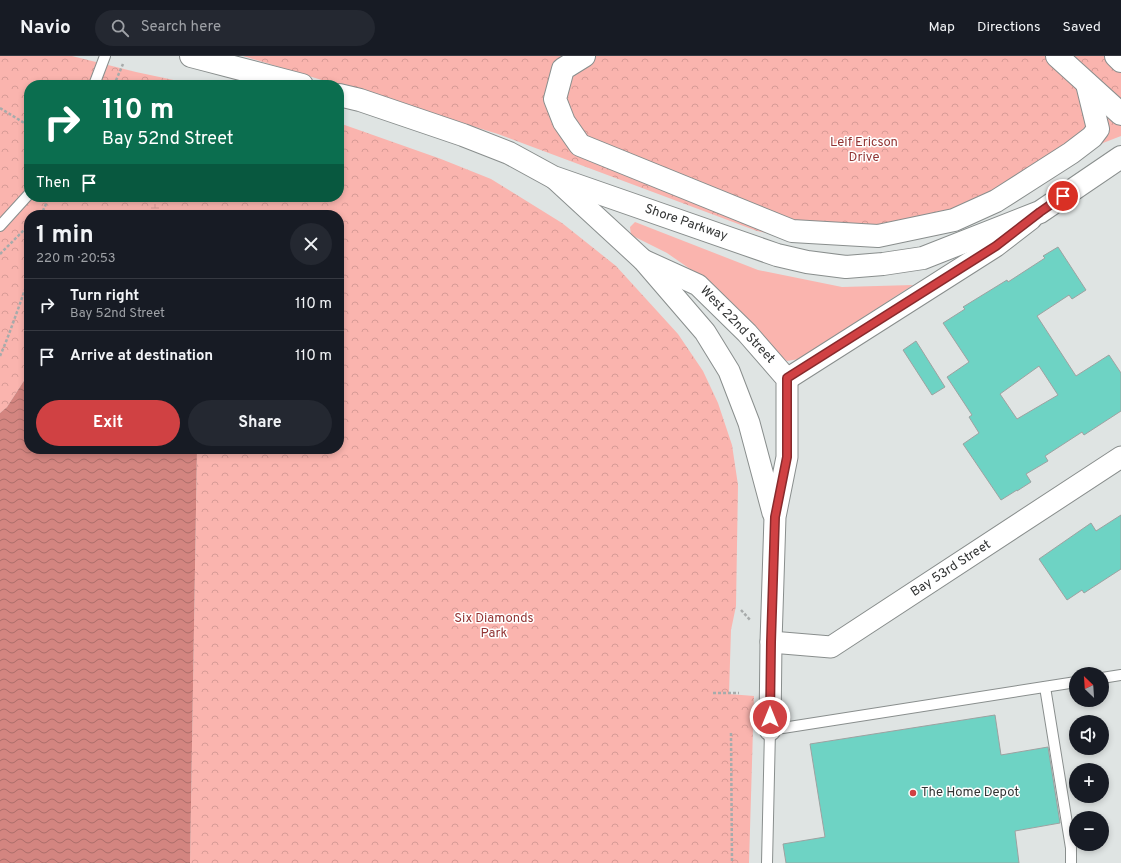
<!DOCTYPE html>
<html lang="en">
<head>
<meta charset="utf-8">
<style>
  :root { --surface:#171b24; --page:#242831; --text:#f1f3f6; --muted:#9ea1a6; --line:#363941; --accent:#d04143 }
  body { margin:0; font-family:Overpass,sans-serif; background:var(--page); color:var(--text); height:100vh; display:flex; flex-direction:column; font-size:15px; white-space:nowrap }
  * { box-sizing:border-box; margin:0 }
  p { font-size:13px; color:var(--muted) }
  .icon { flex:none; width:22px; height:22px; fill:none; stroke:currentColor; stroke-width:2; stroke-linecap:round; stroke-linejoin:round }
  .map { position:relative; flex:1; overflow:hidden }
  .drawer { position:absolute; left:24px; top:154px; width:320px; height:244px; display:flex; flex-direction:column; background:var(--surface); border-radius:16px; box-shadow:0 2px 6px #0003 }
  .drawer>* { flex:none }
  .hud { position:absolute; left:24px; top:24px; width:320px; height:122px; border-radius:16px; box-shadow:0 2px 6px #0003; background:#0b6e4f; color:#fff; overflow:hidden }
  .needle { width:26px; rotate:335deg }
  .buttons { position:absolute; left:1069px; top:611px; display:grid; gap:8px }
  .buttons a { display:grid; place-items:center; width:40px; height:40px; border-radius:50%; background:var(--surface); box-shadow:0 2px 6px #0003; font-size:20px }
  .pin { position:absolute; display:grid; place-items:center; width:34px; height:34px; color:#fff; margin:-17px; border:2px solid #fff; border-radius:50%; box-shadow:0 1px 4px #0007 }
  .me { position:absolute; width:44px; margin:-22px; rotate:0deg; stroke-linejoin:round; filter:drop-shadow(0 0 3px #0008) }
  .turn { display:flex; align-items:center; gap:14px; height:84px; padding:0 12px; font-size:18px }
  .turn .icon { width:52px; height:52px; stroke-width:2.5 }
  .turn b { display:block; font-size:28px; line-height:34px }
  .then { display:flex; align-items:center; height:38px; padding:0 12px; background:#0003; gap:8px; font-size:15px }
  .round { display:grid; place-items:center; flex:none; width:42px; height:42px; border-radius:21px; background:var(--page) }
  .head { display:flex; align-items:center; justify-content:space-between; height:68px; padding:0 12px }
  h1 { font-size:24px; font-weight:700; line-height:30px }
  .action { display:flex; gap:8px; margin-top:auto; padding:8px 12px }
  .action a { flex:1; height:46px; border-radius:24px; background:var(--accent); color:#fff; font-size:16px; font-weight:700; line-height:46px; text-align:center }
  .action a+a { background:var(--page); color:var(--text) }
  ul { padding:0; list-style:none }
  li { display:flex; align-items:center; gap:12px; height:52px; padding:0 12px; border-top:1px solid var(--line) }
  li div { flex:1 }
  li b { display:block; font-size:15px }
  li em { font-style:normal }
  header { display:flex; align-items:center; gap:24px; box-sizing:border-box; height:56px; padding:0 20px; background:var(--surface); border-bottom:1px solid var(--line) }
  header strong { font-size:19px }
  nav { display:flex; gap:22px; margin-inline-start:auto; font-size:14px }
  .search { width:280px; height:36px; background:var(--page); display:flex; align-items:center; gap:10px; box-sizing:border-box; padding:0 14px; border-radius:22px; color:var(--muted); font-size:15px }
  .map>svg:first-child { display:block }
</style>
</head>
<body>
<header>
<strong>Navio</strong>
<div class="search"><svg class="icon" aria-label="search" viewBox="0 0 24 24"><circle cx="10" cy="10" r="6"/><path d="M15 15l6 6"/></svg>Search here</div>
<nav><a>Map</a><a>Directions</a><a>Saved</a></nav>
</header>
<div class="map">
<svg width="1121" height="807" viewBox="0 0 1121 807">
  <defs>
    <pattern id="forest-crowns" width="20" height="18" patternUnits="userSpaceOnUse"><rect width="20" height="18" fill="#fab4ae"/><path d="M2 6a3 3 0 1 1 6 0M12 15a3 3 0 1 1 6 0" fill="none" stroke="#d79b96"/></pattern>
    <pattern id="wetland-marsh" width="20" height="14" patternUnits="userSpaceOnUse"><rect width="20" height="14" fill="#fab4ae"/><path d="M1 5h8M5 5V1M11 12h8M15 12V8" fill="none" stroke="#d79b96"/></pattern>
    <pattern id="water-waves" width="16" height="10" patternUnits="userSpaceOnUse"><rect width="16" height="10" fill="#d38580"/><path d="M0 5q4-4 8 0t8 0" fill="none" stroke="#ac6e6a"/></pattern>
  </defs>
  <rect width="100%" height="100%" fill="#dfe4e3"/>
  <path fill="#fab4ae" d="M635 166 758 214 842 231 913 229 799 303 787 305 776 296 716 231 667 197 631 179 630 171Z"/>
  <g fill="url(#forest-crowns)">
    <path d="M0 0H72L136 16 197 29H29V141H339V67L441 103 491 123 562 167 616 210 678 278 703 315 718 347 732 389 738 429 736 550 731 574 729 638 754 640 749 807H190L197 393H339V159H29V317L7 351 0 357Z"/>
    <path d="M243 0H1121V80L1103 87 993 158 939 179 871 191 812 186 757 175 498 78Z"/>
  </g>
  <path fill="url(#wetland-marsh)" d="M152 141H163L159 159H145Z"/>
  <path fill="url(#water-waves)" d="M29 317V393H197L190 807H0V357L7 351Z"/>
  <g fill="#6ed3c4" stroke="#9da2a1" fill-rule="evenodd">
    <path d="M1058 191 1086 234 1072 243 1069 239 1037 260 1076 320 1109 299 1121 317V355L1084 379 1082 376 1045 400 1048 405 1026 418 1031 426 1017 435V434L1001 444 963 388 979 377 969 361 972 359 947 321 969 306 943 267 965 253 963 251 1007 224 1008 226 1045 202 1043 200ZM1039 310 1058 339 1017 363 1000 338Z"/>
    <path d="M916 285 945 331 932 339 903 294Z"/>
    <path d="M1121 459V513L1084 537 1082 534 1067 544 1039 503 1091 467 1096 475Z"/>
    <path d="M995 659 1001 699 1048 691 1060 767 1015 775 1019 807H786L783 788 825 781 810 688Z"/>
  </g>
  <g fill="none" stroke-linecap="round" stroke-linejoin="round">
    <defs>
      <g id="service">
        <path d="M94 29 105 0"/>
        <path d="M0 170 29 138"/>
        <path d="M1102 622 1121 619"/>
        <path d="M1045 631 1071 792V807"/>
        <path d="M767 807 770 674 1076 626"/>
      </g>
      <g id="minor">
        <path d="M553 121 643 204 705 276 729 315 749 367 773 457"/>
        <path d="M643 204 698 229 747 277 787 323V401L775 461 771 586 770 674"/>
        <path d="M787 323 996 190 1031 163"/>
        <path d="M771 586 831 591 1121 401"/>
      </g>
      <g id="tertiary">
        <path d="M191 0 302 29"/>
        <path d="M339 39 360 44 463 79 509 97 553 121 777 199 807 206 846 211 883 208 923 202 1040 156 1121 101"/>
      </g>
      <g id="secondary">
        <path d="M1057 0 1121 58"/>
        <path d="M1116 0 1121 5"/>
      </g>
      <path id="motorway" d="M584 0 563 13 555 43 564 66 580 89 792 175 878 180 954 164 996 145 1032 122 1071 97 1092 81 1098 73 1087 28"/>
    </defs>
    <use href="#service" stroke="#898e8d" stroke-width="12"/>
    <use href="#minor" stroke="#898e8d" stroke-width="23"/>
    <use href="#tertiary" stroke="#898e8d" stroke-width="24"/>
    <use href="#secondary" stroke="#898e8d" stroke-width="24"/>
    <use href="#motorway" stroke="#898e8d" stroke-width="24"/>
    <g stroke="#a7abab" stroke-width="2.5" stroke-dasharray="3 2" stroke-linecap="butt">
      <path d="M114 29 123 8"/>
      <path d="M0 52 29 70"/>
      <path d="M40 159 42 157 49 141"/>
      <path d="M0 198 29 169"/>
      <path d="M0 300C11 275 19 249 29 223"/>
      <path d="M741 554 751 565"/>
      <path d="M713 637H739"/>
      <path d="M731 677 732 807"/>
    </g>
    <use href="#service" stroke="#fff" stroke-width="10"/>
    <use href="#minor" stroke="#fff" stroke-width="21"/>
    <use href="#tertiary" stroke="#fff" stroke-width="22"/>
    <use href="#secondary" stroke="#fff" stroke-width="22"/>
    <use href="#motorway" stroke="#fff" stroke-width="22"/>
  </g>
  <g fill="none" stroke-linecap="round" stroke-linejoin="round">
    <defs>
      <path id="route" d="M770 661 771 586 775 461 787 401V322L996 190 1040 156 1063 140"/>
    </defs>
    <use href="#route" stroke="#872a2c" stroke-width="10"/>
    <use href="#route" stroke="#d04143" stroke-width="7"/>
  </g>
  <circle fill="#d04143" stroke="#fff" stroke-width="1.5" cx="913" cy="737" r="4"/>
  <g text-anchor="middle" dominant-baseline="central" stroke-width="3" stroke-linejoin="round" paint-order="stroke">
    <g font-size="13" fill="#923433" stroke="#fff">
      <text x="864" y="87">Leif Ericson<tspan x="864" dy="15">Drive</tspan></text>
      <text x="494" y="563">Six Diamonds<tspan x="494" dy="15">Park</tspan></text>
    </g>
    <g font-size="13" fill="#323434" stroke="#fff">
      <text transform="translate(686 167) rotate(19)">Shore Parkway</text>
      <text transform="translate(737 269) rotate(46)">West 22nd Street</text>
      <text transform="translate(951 513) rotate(-33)">Bay 53rd Street</text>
    </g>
    <g font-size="13" fill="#323434" stroke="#fff" text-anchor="start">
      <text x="921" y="737">The Home Depot</text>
    </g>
  </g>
</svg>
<div class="buttons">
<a><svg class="needle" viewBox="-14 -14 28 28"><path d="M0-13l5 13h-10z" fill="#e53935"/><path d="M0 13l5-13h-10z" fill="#9ea1a6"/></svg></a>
<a><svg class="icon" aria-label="sound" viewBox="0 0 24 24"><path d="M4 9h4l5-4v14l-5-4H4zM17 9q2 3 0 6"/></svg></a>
<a>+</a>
<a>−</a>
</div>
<div class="pin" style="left:1063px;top:140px;background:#d93025"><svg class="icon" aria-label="arrive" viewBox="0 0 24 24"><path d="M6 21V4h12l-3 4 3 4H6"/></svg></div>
<svg class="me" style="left:770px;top:661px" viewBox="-20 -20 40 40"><circle r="17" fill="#d04143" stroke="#fff" stroke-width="3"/><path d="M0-11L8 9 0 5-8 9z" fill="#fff"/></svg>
<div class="hud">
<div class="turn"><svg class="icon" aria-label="right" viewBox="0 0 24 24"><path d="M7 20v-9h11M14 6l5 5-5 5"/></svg><div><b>110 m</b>Bay 52nd Street</div></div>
<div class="then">Then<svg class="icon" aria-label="arrive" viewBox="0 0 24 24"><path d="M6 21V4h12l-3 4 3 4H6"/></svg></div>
</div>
<section class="drawer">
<div class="head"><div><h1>1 min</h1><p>220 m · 20:53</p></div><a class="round"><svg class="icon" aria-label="close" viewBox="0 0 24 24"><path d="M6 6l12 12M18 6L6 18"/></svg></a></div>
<ul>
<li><svg class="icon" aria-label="right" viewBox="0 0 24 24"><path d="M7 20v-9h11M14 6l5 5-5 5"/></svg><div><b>Turn right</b><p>Bay 52nd Street</p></div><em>110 m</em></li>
<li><svg class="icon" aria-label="arrive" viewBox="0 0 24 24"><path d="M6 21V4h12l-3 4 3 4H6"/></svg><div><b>Arrive at destination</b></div><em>110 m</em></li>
</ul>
<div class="action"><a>Exit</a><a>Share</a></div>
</section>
</div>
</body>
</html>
